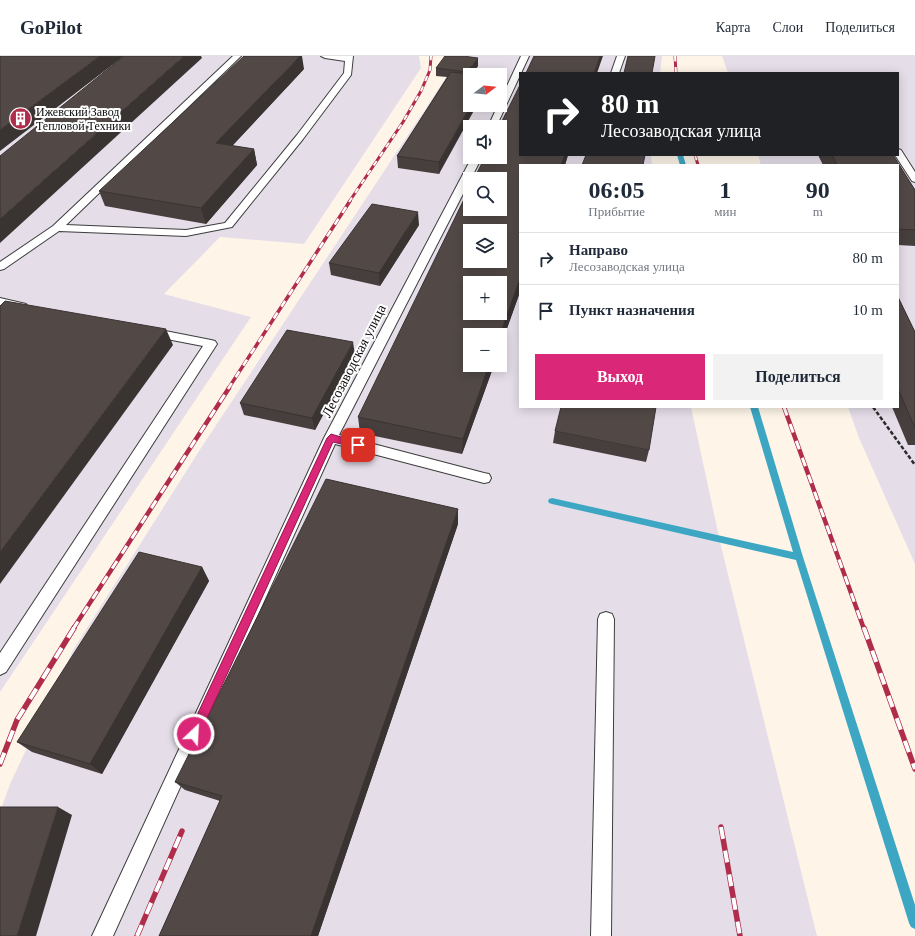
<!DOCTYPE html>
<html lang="ru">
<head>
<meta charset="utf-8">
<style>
  :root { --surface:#fff; --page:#f2f2f3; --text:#1f2937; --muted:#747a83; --line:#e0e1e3; --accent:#db2777 }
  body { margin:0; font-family:"Times New Roman",serif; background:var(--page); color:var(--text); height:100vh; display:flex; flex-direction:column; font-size:15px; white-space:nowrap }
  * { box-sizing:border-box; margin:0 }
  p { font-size:13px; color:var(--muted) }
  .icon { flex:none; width:22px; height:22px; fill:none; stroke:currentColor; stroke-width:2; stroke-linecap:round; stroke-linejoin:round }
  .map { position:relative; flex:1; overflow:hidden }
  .side { position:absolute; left:519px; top:108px; width:380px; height:244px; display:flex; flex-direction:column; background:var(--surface); border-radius:0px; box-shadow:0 2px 10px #0003 }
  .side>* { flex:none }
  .top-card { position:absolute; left:519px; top:16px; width:380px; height:84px; border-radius:0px; box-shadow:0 2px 10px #0003; background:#202124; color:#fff; overflow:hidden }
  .needle { width:26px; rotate:74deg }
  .buttons { position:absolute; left:463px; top:12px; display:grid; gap:8px }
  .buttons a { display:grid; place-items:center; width:44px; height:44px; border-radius:0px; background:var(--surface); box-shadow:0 2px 10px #0003; font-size:20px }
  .pin { position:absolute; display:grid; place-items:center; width:34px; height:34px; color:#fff; margin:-17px; border-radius:8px; box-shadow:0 2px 6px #0006 }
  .me { position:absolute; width:44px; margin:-22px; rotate:25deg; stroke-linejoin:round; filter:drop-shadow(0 0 3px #0008) }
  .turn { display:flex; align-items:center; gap:14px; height:84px; padding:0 16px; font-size:18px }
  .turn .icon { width:52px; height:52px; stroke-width:2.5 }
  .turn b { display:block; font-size:28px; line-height:34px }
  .eta { display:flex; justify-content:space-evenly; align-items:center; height:68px; text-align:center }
  .eta b { font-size:24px; font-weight:800; line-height:28px }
  .action { display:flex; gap:8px; margin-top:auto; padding:8px 16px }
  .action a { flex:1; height:46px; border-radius:0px; background:var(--accent); color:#fff; font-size:16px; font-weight:800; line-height:46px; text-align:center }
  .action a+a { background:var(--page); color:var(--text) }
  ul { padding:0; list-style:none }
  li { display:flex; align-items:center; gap:12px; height:52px; padding:0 16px; border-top:1px solid var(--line) }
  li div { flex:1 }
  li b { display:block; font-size:15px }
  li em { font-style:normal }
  header { display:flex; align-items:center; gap:24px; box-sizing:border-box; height:56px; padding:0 20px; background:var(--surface); border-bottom:1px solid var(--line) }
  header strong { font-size:19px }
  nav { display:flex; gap:22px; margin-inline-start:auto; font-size:14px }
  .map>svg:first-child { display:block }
</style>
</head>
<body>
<header>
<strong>GoPilot</strong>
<nav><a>Карта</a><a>Слои</a><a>Поделиться</a></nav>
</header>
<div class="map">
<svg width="915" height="880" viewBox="0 0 915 880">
  <rect width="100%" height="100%" fill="#fef5e8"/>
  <g fill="#e5dee9" fill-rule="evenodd">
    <path d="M0 0H419L421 12 304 188 220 181 164 238 251 261 0 636Z"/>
    <path d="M443 0H662L660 17H520V99H651L652 109H520V351H691L721 490 817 880H0V756L10 728 73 594 201 392 447 20ZM470 19H500V49H470ZM470 71H500V101H470ZM470 123H500V153H470ZM470 175H500V205H470ZM470 227H500V257H470ZM470 279H500V309H470Z"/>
    <path d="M722 0H915V508L859 382 848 351H898V109H761L758 99H898V17H728Z"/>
  </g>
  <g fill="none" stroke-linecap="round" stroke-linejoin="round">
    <g fill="#3da7c3" fill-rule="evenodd">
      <path d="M677 99H683L686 109H680Z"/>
      <path d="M750 351H758L803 501 915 849V873L911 871 909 867 796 504 552 448 549 447 548 445 549 443 552 442 793 496Z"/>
    </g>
    <defs>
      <g id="lane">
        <path d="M233 0H241L66 169 186 174 225 167 297 79 344 17 345 5 325 2 321 0H353L351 19 303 83 232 171 186 180 59 175 4 213 0 214V206L53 170Z"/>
        <path d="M521 0H529L496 71H488L498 49H500V45Z"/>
        <path d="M617 0H625L619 17H611Z"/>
        <path d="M898 93 901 94 915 116V126L912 125 895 99H898Z"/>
        <path d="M472 101H482L339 379 484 417 489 418 491 422 489 426 484 427 335 388 113 880H92L324 382Z"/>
        <path d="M0 242 26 248 28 251 26 254 22 255 0 250Z"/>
        <path d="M150 272 211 284 215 285 217 288 6 616 0 619V597L203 290 146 279 144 276 146 273Z"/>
        <path d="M606 556 612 558 614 563 611 880H591L598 563 600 558Z"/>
      </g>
    </defs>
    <use href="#lane" stroke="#3d3d3d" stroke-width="2"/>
    <path stroke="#2c2c2c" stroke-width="2.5" stroke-dasharray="4 2" stroke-linecap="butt" d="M873 351 915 409"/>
    <use href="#lane" fill="#fff" fill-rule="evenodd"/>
    <defs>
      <g id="rail-far3">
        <path d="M675 0 676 17"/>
        <path d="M695 99 698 109"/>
        <path d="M349 146 403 66 421 35 430 14 431 0"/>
      </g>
      <path id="rail-far2" d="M228 333 350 145"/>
      <g id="rail-far1">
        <path d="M784 351 864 573"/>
        <path d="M73 573 229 332"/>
      </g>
      <g id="rail">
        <path d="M864 572 915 713"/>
        <path d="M0 708 17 664 74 572"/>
        <path d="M721 771 740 880"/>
        <path d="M137 880 182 775"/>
      </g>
    </defs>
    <use href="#rail-far3" stroke="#af2d4b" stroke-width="3"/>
    <use href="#rail-far2" stroke="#af2d4b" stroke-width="3.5"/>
    <use href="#rail-far1" stroke="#af2d4b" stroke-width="4.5"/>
    <use href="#rail" stroke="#af2d4b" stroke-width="5.5"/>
    <use href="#rail-far3" stroke="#fff" stroke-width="2" stroke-dasharray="5.5" stroke-linecap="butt"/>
    <use href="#rail-far2" stroke="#fff" stroke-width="2.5" stroke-dasharray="7" stroke-linecap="butt"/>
    <use href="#rail-far1" stroke="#fff" stroke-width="3" stroke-dasharray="9" stroke-linecap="butt"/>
    <use href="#rail" stroke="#fff" stroke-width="4" stroke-dasharray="12" stroke-linecap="butt"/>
  </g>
  <g fill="#473f3d">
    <path d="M478 10 471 18 439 118 398 112 397 100 447 21 436 20V12Z"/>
    <path d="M304 13 232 90 254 93 257 109 206 168 105 150 99 135Z"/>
    <path d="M520 99H568L565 109H520V236L500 292 470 309H494L462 398 360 377 358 361Z"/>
    <path d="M818 99H893L915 134V190L898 189V109H823Z"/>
    <path d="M419 169 380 230 331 219 329 207Z"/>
    <path d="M898 241 915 276V389H908L892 351H898Z"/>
    <path d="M355 299 315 374 244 359 240 347Z"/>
    <path d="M555 375 649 394 646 406 553 387Z"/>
    <path d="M458 468 318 880H159L220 745 185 734 175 726Z"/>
    <path d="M202 511 209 525 102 718 32 696 17 686Z"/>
  </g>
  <g fill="#393332">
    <path d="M100 0H124L0 95V74Z"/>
    <path d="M184 0H201L202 2 0 187V163Z"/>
    <path d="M300 0H302L304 13 220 103 216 87Z"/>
    <path d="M600 0H603L597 17H594Z"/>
    <path d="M478 2V10L467 24V16Z"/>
    <path d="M471 49H477L439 118V106Z"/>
    <path d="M254 93 257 109 206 168 201 152Z"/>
    <path d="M565 99H568L565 109H561Z"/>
    <path d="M418 156 419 169 380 230 379 217Z"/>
    <path d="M520 223V236L500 292V279Z"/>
    <path d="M166 273 173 289 0 528V496Z"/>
    <path d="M353 286 355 299 315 374 312 362Z"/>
    <path d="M489 309H494L462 398 463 383Z"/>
    <path d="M458 453V468L318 880H311Z"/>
    <path d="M202 511 209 525 102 718 90 708Z"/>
    <path d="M58 751 72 759 36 880H17Z"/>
  </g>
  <g fill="#524947" stroke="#393332" fill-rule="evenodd">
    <path d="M0 0H100L0 74Z"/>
    <path d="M124 0H184L0 163V100Z"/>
    <path d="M244 0H300L216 87 254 93 201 152 99 135Z"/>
    <path d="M445 0H463L478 2 467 16 436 12Z"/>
    <path d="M534 0H600L594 17H526Z"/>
    <path d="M628 0H655L652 17H624Z"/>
    <path d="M451 16 477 19H470V49H471L439 106 397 100Z"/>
    <path d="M520 29V99H565L561 109H520V223L500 279H470V309H489L463 383 358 361 470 131V153H500V123H474L485 101H500V71H499ZM470 175H500V205H470ZM470 227H500V257H470Z"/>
    <path d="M586 99H645L643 109H582Z"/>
    <path d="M832 99H893L915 134V174L898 173V109H837Z"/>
    <path d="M372 148 418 156 379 217 329 207Z"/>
    <path d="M898 241 915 276V372L898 333Z"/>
    <path d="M5 245 166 273 0 496V250Z"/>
    <path d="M287 274 353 286 312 362 240 347Z"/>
    <path d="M561 351H656L649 394 555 375Z"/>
    <path d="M326 423 458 453 311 880H159L222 740 175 726Z"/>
    <path d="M139 496 202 511 90 708 17 686Z"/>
    <path d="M0 751H58L17 880H0Z"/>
  </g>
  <path fill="#db2777" stroke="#8e194d" d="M331 378 361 387 362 389 358 392 333 386 198 682 194 684 190 682 189 678 190 674 327 382Z"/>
  <defs>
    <symbol id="building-disc" viewBox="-11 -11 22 22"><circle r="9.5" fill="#af2d4b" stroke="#fff"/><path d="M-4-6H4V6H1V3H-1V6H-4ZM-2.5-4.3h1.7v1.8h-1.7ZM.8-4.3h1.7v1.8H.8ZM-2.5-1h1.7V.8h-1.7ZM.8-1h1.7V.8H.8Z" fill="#fff"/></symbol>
  </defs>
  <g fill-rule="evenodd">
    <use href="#building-disc" x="8" y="50" width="25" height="25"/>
  </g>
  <g text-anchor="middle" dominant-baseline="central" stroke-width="4" stroke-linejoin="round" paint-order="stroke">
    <g font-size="12" fill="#0a0a0a" stroke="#fff" text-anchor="start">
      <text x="36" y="56">Ижевский Завод<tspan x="36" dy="14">Тепловой Техники</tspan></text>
    </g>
    <g font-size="14" fill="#0a0a0a" stroke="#fff">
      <text transform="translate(354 305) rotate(-63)">Лесозаводская улица</text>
    </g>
  </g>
</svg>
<div class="buttons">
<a><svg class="needle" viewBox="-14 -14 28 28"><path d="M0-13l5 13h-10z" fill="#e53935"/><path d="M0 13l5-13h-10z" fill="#747a83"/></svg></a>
<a><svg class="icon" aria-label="sound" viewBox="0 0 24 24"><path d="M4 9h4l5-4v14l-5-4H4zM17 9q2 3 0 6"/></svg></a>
<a><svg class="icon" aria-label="search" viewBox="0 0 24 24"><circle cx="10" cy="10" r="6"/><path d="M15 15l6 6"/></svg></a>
<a><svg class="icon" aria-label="layers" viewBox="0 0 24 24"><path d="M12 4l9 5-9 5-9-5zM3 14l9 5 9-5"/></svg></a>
<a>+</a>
<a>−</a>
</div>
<div class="pin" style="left:358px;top:389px;background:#d93025"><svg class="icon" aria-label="arrive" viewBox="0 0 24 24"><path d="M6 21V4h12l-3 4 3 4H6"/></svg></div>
<svg class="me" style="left:194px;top:678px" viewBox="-20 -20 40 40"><circle r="17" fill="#db2777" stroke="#fff" stroke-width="3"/><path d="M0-11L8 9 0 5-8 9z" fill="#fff"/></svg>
<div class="top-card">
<div class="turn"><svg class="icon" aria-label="right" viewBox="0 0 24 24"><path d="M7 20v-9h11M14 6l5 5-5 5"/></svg><div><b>80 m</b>Лесозаводская улица</div></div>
</div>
<section class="side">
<div class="eta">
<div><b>06:05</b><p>Прибытие</p></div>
<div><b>1</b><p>мин</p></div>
<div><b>90</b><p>m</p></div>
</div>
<ul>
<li><svg class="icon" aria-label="right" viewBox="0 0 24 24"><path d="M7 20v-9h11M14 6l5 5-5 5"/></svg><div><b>Направо</b><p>Лесозаводская улица</p></div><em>80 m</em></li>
<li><svg class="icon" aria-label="arrive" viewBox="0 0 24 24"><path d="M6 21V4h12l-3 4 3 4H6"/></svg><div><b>Пункт назначения</b></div><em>10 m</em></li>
</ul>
<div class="action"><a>Выход</a><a>Поделиться</a></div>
</section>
</div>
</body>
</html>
